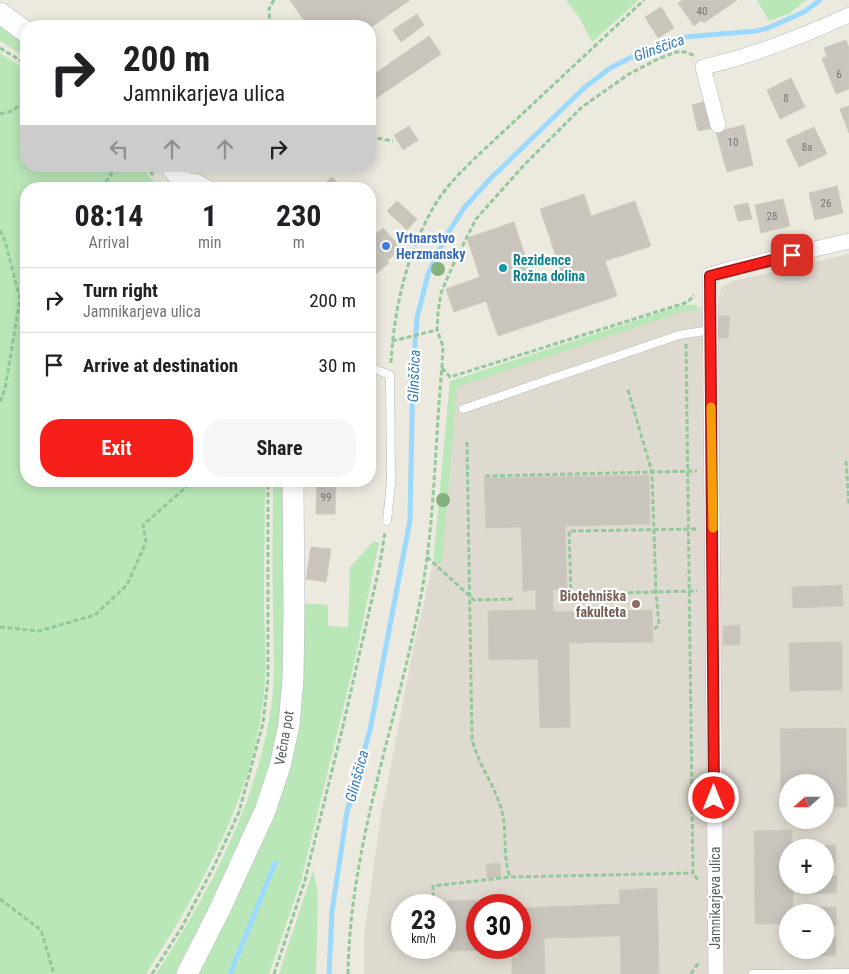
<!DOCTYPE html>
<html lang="en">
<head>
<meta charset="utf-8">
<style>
  :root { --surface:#fff; --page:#f6f6f6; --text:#202124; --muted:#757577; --line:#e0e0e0; --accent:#f71f1a }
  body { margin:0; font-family:"Roboto Condensed",sans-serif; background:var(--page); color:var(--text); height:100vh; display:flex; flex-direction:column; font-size:19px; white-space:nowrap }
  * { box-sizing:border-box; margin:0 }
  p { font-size:16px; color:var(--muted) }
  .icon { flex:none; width:28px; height:28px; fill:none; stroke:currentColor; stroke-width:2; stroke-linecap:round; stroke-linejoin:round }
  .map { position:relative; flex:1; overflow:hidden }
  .panel { position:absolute; left:20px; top:182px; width:356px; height:305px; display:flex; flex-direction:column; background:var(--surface); border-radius:20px; box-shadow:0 2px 12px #0003 }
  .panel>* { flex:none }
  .top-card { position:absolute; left:20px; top:20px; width:356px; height:152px; border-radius:20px; box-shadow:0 2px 12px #0003; background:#fff; color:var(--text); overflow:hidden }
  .needle { width:32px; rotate:249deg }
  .tools { position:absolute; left:779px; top:774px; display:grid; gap:10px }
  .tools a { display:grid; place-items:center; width:55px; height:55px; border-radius:50%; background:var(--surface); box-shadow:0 2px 12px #0003; font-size:25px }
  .speed { position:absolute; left:391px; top:894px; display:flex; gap:10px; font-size:25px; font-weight:700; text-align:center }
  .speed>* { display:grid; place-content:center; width:65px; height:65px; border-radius:50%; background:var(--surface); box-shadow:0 2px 12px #0003; line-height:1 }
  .speed small { font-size:12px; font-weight:400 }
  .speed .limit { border:8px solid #d22; background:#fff; color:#111 }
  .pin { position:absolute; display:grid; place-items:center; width:42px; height:42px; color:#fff; margin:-21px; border-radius:10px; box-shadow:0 2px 8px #0006 }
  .me { position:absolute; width:55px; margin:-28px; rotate:0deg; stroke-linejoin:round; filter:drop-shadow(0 0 4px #0008) }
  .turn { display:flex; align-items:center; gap:18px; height:105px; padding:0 20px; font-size:22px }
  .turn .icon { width:65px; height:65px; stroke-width:2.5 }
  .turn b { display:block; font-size:35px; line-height:42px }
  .lanes { display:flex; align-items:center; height:48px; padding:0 20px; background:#0003; justify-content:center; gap:25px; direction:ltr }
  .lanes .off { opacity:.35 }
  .eta { display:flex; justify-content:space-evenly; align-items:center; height:85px; text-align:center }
  .eta b { font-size:30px; font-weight:700; line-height:35px }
  .button { display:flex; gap:10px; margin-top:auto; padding:10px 20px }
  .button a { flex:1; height:58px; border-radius:20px; background:var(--accent); color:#fff; font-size:20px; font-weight:700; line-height:58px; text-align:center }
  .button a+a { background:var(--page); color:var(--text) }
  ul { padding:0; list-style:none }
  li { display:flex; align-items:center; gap:15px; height:65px; padding:0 20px; border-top:1px solid var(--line) }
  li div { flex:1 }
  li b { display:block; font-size:19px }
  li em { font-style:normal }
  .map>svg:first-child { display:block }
</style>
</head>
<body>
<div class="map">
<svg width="849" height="974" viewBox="0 0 849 974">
  <rect width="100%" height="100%" fill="#ece9de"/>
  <path fill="#dfdacf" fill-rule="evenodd" d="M849 254V974H364V936L380 821 414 645 433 563 443 500 451 383 685 308 718 307 721 287 733 281ZM788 782H825V820H788ZM788 848H825V885H788ZM402 905H445V948H402ZM478 905H520V948H478ZM788 912H825V950H788Z"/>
  <g fill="#bae7b8">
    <path d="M566 0H639L592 42 579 17Z"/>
    <path d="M757 0H806L789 14 769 21Z"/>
    <path d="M0 23 26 42V57L0 41Z"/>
    <path d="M0 53 26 70V166H141L160 189H26V481H265C265 520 264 560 264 599 264 633 268 667 263 701 251 801 199 891 146 974H0Z"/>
    <path d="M684 305H698L697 310 685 311 457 387 442 563H433L450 381Z"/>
    <path d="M273 481H285L284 701 263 795 178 974H156C209 893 256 805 271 708 276 674 273 640 273 606 272 565 273 523 273 481Z"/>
    <path d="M374 541 379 543 355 660 301 881 269 974H196L255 857 301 603 328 605V626L348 627 350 567Z"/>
    <path d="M313 870 318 894 316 974H279Z"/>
  </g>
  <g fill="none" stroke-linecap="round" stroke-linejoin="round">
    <g stroke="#9cd9ff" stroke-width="5">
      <path d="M230 974 275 863"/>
      <path d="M329 974 332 911 347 812 370 730 410 520 413 369 417 318 428 274 446 236 464 208 489 180 584 88 610 68 640 53 685 37 756 31 768 28 804 12 820 0"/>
    </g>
  </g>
  <g fill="#c9c5bd" stroke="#d1cabc">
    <path d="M290 0H410L370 28V26H331L329 23 325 26H308Z"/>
    <path d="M683 0H737L704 23 702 20 694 26 678 3Z"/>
    <path d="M661 7 674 28 658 38 645 17Z"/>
    <path d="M417 14 424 25 401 42 393 30Z"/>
    <path d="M429 36 441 54 372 101 370 99V77Z"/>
    <path d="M846 40 849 48V89L836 94 822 58 827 57 824 48Z"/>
    <path d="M791 78 805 107 780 119 767 90Z"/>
    <path d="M708 101 714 128 698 131 692 105Z"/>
    <path d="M849 106V133L840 109Z"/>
    <path d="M744 125 753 165 727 172 716 132Z"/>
    <path d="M409 126 418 140 403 150 394 135Z"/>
    <path d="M814 127 827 154 799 167 786 140Z"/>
    <path d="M332 177 343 189H319Z"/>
    <path d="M837 186 843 213 815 220 809 193Z"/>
    <path d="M584 194 591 216 635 201 651 246 605 261 617 296 498 336 486 301 454 312 446 289 480 277 467 238 514 222 534 283 562 274 540 209Z"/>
    <path d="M783 199 790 226 761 233 755 205Z"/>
    <path d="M397 201 417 219 407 230 387 211Z"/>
    <path d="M748 203 752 219 738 221 734 206Z"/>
    <path d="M383 228 401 248 387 261 389 263 370 279V239Z"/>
    <path d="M719 316H730L728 338H717Z"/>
    <path d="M649 475 650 524 565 526 567 590H553V612L652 610 653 642 569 643 570 727 540 728 538 659 489 660 488 611 536 610V590L523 591 521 527 486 528 484 478Z"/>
    <path d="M317 481H336L335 514H316Z"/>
    <path d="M311 547 331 549 326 582 306 579Z"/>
    <path d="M842 585 843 606 793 608 792 587Z"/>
    <path d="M740 625V645H723V626Z"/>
    <path d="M842 642V690L790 691 789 643Z"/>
    <path d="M846 728 847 807H825V782H788V808H781L780 729Z"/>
    <path d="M792 830V848H788V885H793V912H788V924H755L754 831Z"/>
    <path d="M836 845V863L825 864V848H802V846Z"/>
    <path d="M500 863 501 877 487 878 486 864Z"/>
    <path d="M825 876H837V893L804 894V885H825Z"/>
    <path d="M657 888 659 974H621L620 936 544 938 545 974H512V957H517V948H520V908L620 904 619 890Z"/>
    <path d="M488 900V905H478V948H491V950L449 951 447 901Z"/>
    <path d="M803 907H836L837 925H825V912H803Z"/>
    <path d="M825 938H836V955L803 956V950H825Z"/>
  </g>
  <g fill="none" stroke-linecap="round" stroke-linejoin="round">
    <defs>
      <g id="service">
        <path d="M185 177 197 178 218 189"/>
        <path d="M370 365 377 370 390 375 391 483 387 521"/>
        <path d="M463 409 679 335 710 330"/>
        <path d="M753 974 849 973"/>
      </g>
      <g id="minor">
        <path d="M718 125 703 67C753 56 803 36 849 15"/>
        <path d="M716 974 710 275 734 268 849 241"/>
      </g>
      <g id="secondary">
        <path d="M0 13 26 32"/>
        <path d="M171 166 189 189"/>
        <path d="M187 974 219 911 265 811 280 766 289 725 293 678 294 610 293 481"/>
      </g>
    </defs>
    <use href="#service" stroke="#b5b8bd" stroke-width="9"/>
    <use href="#minor" stroke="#b5b8bd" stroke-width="16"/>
    <use href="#secondary" stroke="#b5b9bf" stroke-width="22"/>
    <g stroke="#91c89d" stroke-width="3" stroke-dasharray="5 2.5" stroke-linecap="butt">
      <path d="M270 26 269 9 274 0"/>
      <path d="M0 48 26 64"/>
      <path d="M0 114 12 111 26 100"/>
      <path d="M370 137 393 141"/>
      <path d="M146 166 153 175"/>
      <path d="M102 189 116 166"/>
      <path d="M0 230 5 241 20 299"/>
      <path d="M392 341 437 330"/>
      <path d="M686 344 693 874 699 881"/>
      <path d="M391 363C394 308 407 251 436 203 446 187 460 173 473 160L644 0"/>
      <path d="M442 368 450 377 688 302 694 295"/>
      <path d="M628 390 652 472 656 592 659 625 654 629"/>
      <path d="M0 402 5 389 20 299 26 282"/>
      <path d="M467 442 472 739C478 764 494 784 501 808 508 831 502 855 510 877"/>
      <path d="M846 461 849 506"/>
      <path d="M485 476 697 471"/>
      <path d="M696 529 569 531 571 594 697 591"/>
      <path d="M427 557 474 600 513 599"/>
      <path d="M0 627 39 631 95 615 127 585 146 542 143 525 193 481"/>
      <path d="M0 899 41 930 54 974"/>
      <path d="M433 905V886L510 877 694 873"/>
      <path d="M434 948V954"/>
      <path d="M152 974 182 927 215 864 239 812 263 723 268 679V481"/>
      <path d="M274 974 305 880 343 726 380 564 385 532"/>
      <path d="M348 974C350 840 400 716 423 585 435 514 435 440 442 367L443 346 437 330 438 312 441 293 453 265 476 219 524 165 582 107 629 74 658 59 676 52H686L695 56"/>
      <path d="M691 974 699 962"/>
    </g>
    <use href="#service" stroke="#fff" stroke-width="8"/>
    <use href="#minor" stroke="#fff" stroke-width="15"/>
    <use href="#secondary" stroke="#fff" stroke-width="21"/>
  </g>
  <g fill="#84b17d">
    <circle cx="438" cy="269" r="7"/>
    <circle cx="443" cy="500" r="7"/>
  </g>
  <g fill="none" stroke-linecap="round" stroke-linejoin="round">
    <defs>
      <path id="route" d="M714 798 710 276 792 255"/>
    </defs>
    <use href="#route" stroke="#a11411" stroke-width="12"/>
    <use href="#route" stroke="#f71f1a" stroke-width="9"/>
    <path stroke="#f59e0b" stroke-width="9" d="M711 407 713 528"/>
  </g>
  <circle fill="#3f7fe0" stroke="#fff" stroke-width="2" cx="386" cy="246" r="5"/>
  <circle fill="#0f9aa8" stroke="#fff" stroke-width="2" cx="503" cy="268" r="5"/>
  <circle fill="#8d6e63" stroke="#fff" stroke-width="2" cx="636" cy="604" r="5"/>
  <g text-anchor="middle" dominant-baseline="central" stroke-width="4.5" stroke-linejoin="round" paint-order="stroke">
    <g font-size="11" fill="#747678">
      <text x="702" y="11">40</text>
      <text x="839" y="74">6</text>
      <text x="786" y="98">8</text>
      <text x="733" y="142">10</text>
      <text x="807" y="147">8a</text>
      <text x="826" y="203">26</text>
      <text x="772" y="216">28</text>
      <text x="326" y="497">99</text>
    </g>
    <g font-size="14" font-weight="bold" fill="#366cbe" stroke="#fff" text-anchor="start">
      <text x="396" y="238">Vrtnarstvo<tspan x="396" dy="16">Herzmansky</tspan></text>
    </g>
    <g font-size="14" font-weight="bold" fill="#0d838f" stroke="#fff" text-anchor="start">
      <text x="513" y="260">Rezidence<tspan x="513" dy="16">Rožna dolina</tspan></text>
    </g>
    <g font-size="14" font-weight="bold" fill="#785e54" stroke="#fff" text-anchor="end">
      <text x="626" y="596">Biotehniška<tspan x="626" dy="16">fakulteta</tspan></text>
    </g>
    <g font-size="14" fill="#585c61" stroke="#fff">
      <text transform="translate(284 738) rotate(-80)">Večna pot</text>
      <text transform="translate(715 898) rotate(-90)">Jamnikarjeva ulica</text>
    </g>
    <g font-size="15" font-style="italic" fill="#327bb8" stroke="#fff">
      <text transform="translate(659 48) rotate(-20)">Glinščica</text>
      <text transform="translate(414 376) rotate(-88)">Glinščica</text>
      <text transform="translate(357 776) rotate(-75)">Glinščica</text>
    </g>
  </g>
</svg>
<div class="tools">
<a><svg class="needle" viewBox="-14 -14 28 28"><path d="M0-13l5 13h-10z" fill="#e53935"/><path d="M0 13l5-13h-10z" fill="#757577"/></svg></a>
<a>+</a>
<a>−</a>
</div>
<div class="speed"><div>23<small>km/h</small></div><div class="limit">30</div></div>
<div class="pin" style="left:792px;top:255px;background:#d93025"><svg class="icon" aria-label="arrive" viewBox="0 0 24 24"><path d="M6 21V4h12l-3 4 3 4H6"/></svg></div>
<svg class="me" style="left:714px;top:798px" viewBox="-20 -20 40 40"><circle r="17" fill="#f71f1a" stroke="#fff" stroke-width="3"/><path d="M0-11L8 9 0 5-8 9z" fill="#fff"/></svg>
<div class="top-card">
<div class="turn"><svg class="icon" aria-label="right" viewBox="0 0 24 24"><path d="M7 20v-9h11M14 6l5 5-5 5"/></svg><div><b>200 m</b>Jamnikarjeva ulica</div></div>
<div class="lanes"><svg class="icon off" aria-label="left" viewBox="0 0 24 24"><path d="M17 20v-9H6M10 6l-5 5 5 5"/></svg><svg class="icon off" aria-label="ahead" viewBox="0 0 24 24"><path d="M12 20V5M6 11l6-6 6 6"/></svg><svg class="icon off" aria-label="ahead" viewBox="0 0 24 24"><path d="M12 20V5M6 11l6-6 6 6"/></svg><svg class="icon" aria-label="right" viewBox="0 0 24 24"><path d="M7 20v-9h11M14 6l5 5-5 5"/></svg></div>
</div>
<section class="panel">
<div class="eta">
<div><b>08:14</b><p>Arrival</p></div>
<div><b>1</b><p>min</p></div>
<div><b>230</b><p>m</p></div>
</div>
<ul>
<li><svg class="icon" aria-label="right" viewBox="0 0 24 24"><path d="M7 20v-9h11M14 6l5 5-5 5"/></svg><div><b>Turn right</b><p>Jamnikarjeva ulica</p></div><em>200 m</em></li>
<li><svg class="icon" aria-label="arrive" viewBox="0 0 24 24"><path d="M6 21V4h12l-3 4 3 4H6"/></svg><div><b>Arrive at destination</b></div><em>30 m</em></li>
</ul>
<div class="button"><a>Exit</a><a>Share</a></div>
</section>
</div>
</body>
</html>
